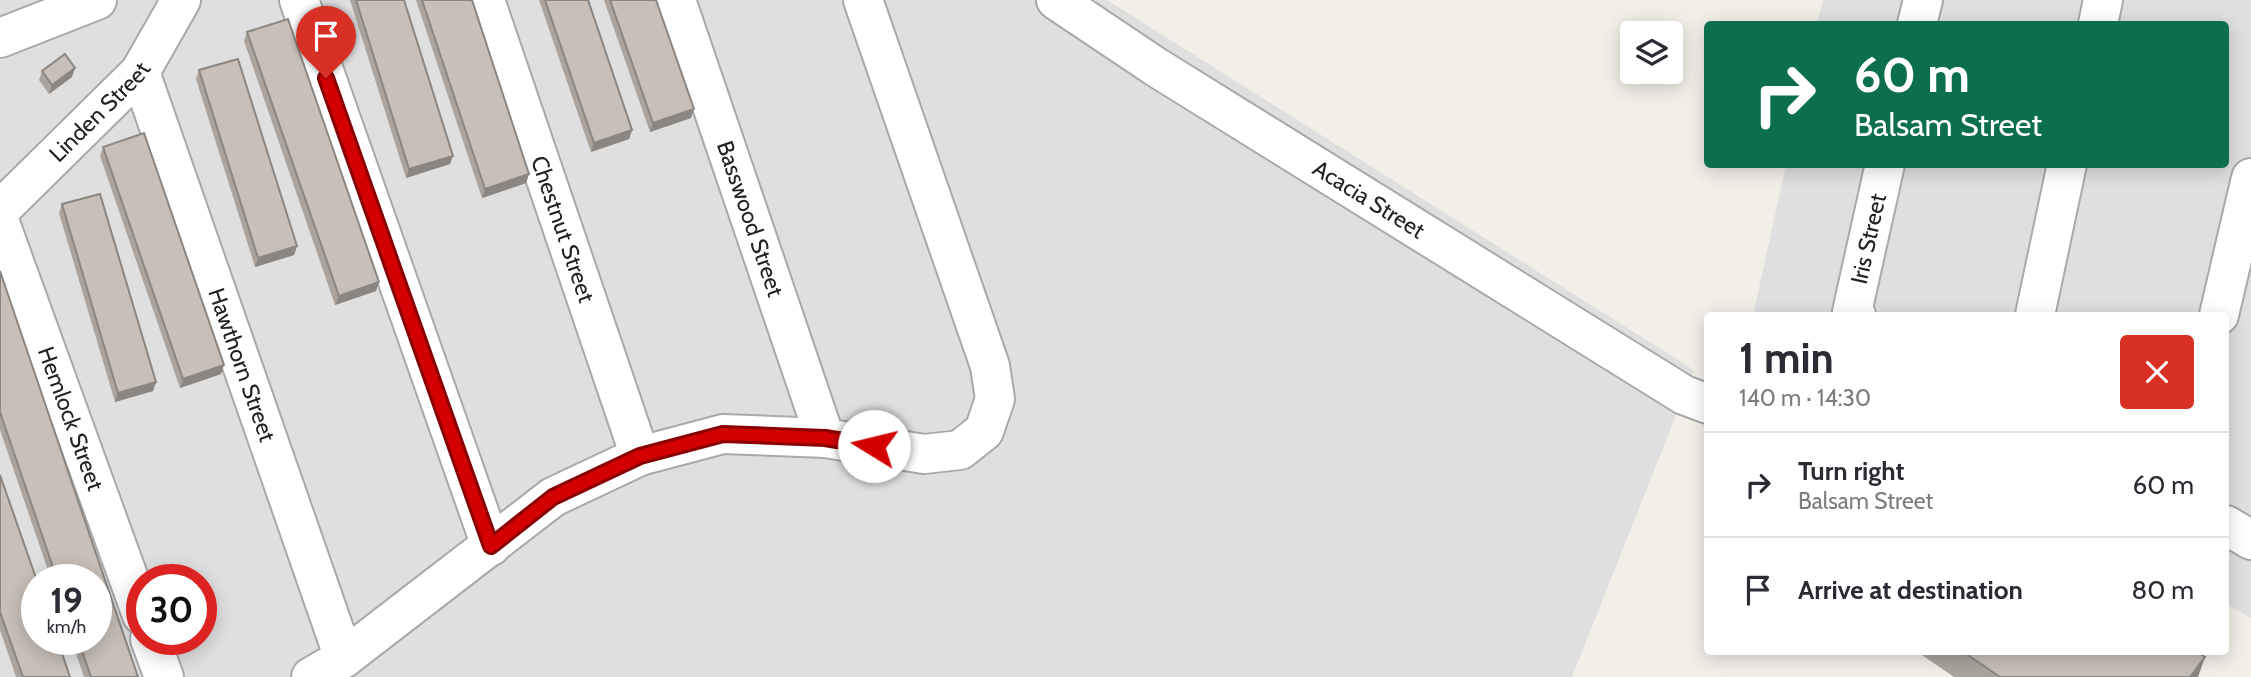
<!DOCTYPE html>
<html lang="en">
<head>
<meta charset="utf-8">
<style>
  :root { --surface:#fff; --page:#f7f7f7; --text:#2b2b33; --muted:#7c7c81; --line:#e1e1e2 }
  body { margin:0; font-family:Cabin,sans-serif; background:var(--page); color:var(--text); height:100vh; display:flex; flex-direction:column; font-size:26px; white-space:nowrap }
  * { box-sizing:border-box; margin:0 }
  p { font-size:23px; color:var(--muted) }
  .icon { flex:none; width:38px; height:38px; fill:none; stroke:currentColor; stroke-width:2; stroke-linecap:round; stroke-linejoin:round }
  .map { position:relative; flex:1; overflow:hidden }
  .details { position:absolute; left:1704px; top:312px; width:525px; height:343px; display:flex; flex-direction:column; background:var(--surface); border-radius:7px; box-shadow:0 4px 18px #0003 }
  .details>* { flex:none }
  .guide { position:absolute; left:1704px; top:21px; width:525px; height:147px; border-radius:7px; box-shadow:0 4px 18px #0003; background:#0b6e4f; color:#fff; overflow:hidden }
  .controls { position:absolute; left:1620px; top:21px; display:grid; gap:14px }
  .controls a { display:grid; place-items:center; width:63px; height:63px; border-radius:7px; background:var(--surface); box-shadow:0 4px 18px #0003; font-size:35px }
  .speed { position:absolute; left:21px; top:564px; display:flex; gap:14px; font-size:35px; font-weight:700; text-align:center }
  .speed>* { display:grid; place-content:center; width:91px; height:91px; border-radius:50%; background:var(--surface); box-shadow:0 4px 18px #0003; line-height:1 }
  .speed small { font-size:18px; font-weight:400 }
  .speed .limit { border:10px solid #d22; background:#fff; color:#111 }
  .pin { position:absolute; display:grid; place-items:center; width:60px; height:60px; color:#fff; margin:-72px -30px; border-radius:50% 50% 50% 0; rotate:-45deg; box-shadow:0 0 7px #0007 }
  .pin .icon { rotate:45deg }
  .me { position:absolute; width:77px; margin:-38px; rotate:279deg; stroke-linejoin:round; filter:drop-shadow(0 0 5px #0008) }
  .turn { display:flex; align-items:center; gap:24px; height:147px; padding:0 35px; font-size:32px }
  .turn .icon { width:91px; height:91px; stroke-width:2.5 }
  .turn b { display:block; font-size:49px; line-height:60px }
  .round { display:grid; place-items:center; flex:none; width:74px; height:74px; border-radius:7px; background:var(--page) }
  .overview { display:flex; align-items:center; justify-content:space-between; height:119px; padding:0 35px }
  h1 { font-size:42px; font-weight:700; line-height:52px }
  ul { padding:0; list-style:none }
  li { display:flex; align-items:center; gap:21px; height:105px; padding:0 35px; border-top:2px solid var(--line) }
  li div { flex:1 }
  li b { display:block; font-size:26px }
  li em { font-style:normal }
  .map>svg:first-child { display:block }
</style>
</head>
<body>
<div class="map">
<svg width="2251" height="677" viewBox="0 0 2251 677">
  <rect width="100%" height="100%" fill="#f2efe9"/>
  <g fill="#e0dfdf" fill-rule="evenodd">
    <path d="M0 0H1107L1694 370 1572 677H0ZM37 579H96V639H37ZM142 579H201V639H142Z"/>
    <path d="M1823 0H2251V618L2226 604V315H1753L1786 165 2226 164V24H1817Z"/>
  </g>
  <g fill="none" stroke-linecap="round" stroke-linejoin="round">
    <defs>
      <g id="minor">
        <path d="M299 0 491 546"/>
        <path id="s1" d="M485 0 640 456"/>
        <path id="s2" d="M676 0 825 438"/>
        <path d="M1917 24 1923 0"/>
        <path d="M2098 24 2103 0"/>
        <path d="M0 38 97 0"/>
        <path id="s3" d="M140 72 344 658"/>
        <path id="s4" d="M0 210 140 72 181 0"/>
        <path id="s5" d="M0 223 142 615"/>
        <path id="s6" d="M1856 315 1852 312 1885 164"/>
        <path d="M2035 315 2067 164"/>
        <path d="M2219 315 2251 178"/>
        <path d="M150 639 164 677"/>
        <path d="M311 677 344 658 553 497 640 456 723 434 825 438 924 454 960 450 984 431 995 399 990 366 863 0"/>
      </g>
      <g id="tertiary">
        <path id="s7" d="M1056 0 1156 67 1684 395 1708 404"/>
        <path d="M2226 525 2251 540"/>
      </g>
    </defs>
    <use href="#minor" stroke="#a9a9a9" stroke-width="42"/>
    <use href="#tertiary" stroke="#a9a9a9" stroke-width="42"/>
    <use href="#minor" stroke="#fff" stroke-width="38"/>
    <use href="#tertiary" stroke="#fff" stroke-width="38"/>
  </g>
  <g fill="#aba49e">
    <path d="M350 0H404L450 164 406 178Z"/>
    <path d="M416 0H472L529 174 526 183 482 198Z"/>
    <path d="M539 0H588L632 130 629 139 591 152Z"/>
    <path d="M604 0H656L691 118 650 132Z"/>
    <path d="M247 32 376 291 335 305 244 41Z"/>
    <path d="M199 70 297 246 294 255 255 267 196 79Z"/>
    <path d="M42 71 72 77 49 94 39 80Z"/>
    <path d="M103 147 224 365 221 374 180 388 100 156Z"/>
    <path d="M62 204 156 382 153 391 115 402 59 213Z"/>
    <path d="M0 271 138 677H84L71 639H96V579H51L0 430Z"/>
    <path d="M0 475 70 677H16L0 630Z"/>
    <path d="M1916 651H2196L2190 677H1954Z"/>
  </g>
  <g fill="#8b8681">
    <path d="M75 68 72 77 49 94 52 85Z"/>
    <path d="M694 109 691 118 650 132 653 123Z"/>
    <path d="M632 130 629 139 591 152 594 143Z"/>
    <path d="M453 156 450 164 406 178 409 169Z"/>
    <path d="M529 174 526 183 482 198 485 189Z"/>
    <path d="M297 246 294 255 255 267 258 258Z"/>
    <path d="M379 282 376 291 335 305 339 296Z"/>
    <path d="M224 365 221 374 180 388 183 379Z"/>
    <path d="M156 382 153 391 115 402 118 393Z"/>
    <path d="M2205 657 2198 677H2190Z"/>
  </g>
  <g fill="#c7bfb8" stroke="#8b8681" stroke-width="2">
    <path d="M356 0H404L453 156 409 169Z"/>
    <path d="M422 0H472L529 174 485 189Z"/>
    <path d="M545 0H588L632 130 594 143Z"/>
    <path d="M610 0H656L694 109 653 123Z"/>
    <path d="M288 19 379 282 339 296 247 32Z"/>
    <path d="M65 54 75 68 52 85 42 71Z"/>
    <path d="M238 59 297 246 258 258 199 70Z"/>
    <path d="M144 133 224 365 183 379 103 147Z"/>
    <path d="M100 194 156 382 118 393 62 204Z"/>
    <path d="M0 271 138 677H91L78 639H96V579H57L0 412Z"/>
    <path d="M0 475 37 581V639H57L70 677H23L0 612Z"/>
    <path d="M1962 651H2196L2205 657 2190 677H2000Z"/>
  </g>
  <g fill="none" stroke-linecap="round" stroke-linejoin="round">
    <defs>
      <path id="route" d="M326 78 491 546 553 497 640 456 723 434 825 438 874 446"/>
    </defs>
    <use href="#route" stroke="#8a0000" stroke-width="18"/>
    <use href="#route" stroke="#d40000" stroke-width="12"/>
  </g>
  <g text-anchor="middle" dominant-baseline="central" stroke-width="7" stroke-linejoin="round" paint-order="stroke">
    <g font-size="23" fill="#222" stroke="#fff">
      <text stroke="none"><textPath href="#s4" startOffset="140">Linden Street</textPath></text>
      <text stroke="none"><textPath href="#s7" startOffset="371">Acacia Street</textPath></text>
      <text stroke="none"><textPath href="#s2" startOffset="231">Basswood Street</textPath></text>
      <text stroke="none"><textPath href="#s1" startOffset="242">Chestnut Street</textPath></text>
      <text stroke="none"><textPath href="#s6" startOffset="80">Iris Street</textPath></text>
      <text stroke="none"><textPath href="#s3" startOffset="310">Hawthorn Street</textPath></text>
      <text stroke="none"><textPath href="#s5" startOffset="208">Hemlock Street</textPath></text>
    </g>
  </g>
</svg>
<div class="controls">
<a><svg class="icon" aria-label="layers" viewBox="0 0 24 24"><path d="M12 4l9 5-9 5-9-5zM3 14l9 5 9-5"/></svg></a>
</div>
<div class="speed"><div>19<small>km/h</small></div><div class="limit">30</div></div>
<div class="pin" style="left:326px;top:78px;background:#d93025"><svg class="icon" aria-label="arrive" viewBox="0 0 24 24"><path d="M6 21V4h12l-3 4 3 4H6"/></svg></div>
<svg class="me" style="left:874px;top:446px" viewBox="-20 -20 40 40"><circle r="19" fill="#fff"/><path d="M0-13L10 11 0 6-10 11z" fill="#d40000"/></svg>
<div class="guide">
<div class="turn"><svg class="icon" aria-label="right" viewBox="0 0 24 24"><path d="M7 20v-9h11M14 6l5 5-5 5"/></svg><div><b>60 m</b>Balsam Street</div></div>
</div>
<section class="details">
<div class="overview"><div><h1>1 min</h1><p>140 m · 14:30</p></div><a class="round" style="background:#d93025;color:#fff"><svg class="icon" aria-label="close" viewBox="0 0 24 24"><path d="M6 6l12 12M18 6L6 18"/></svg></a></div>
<ul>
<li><svg class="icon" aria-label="right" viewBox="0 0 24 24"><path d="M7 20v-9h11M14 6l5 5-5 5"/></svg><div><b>Turn right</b><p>Balsam Street</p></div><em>60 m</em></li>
<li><svg class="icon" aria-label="arrive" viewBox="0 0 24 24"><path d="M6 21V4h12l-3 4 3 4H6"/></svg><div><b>Arrive at destination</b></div><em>80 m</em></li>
</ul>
</section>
</div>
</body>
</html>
